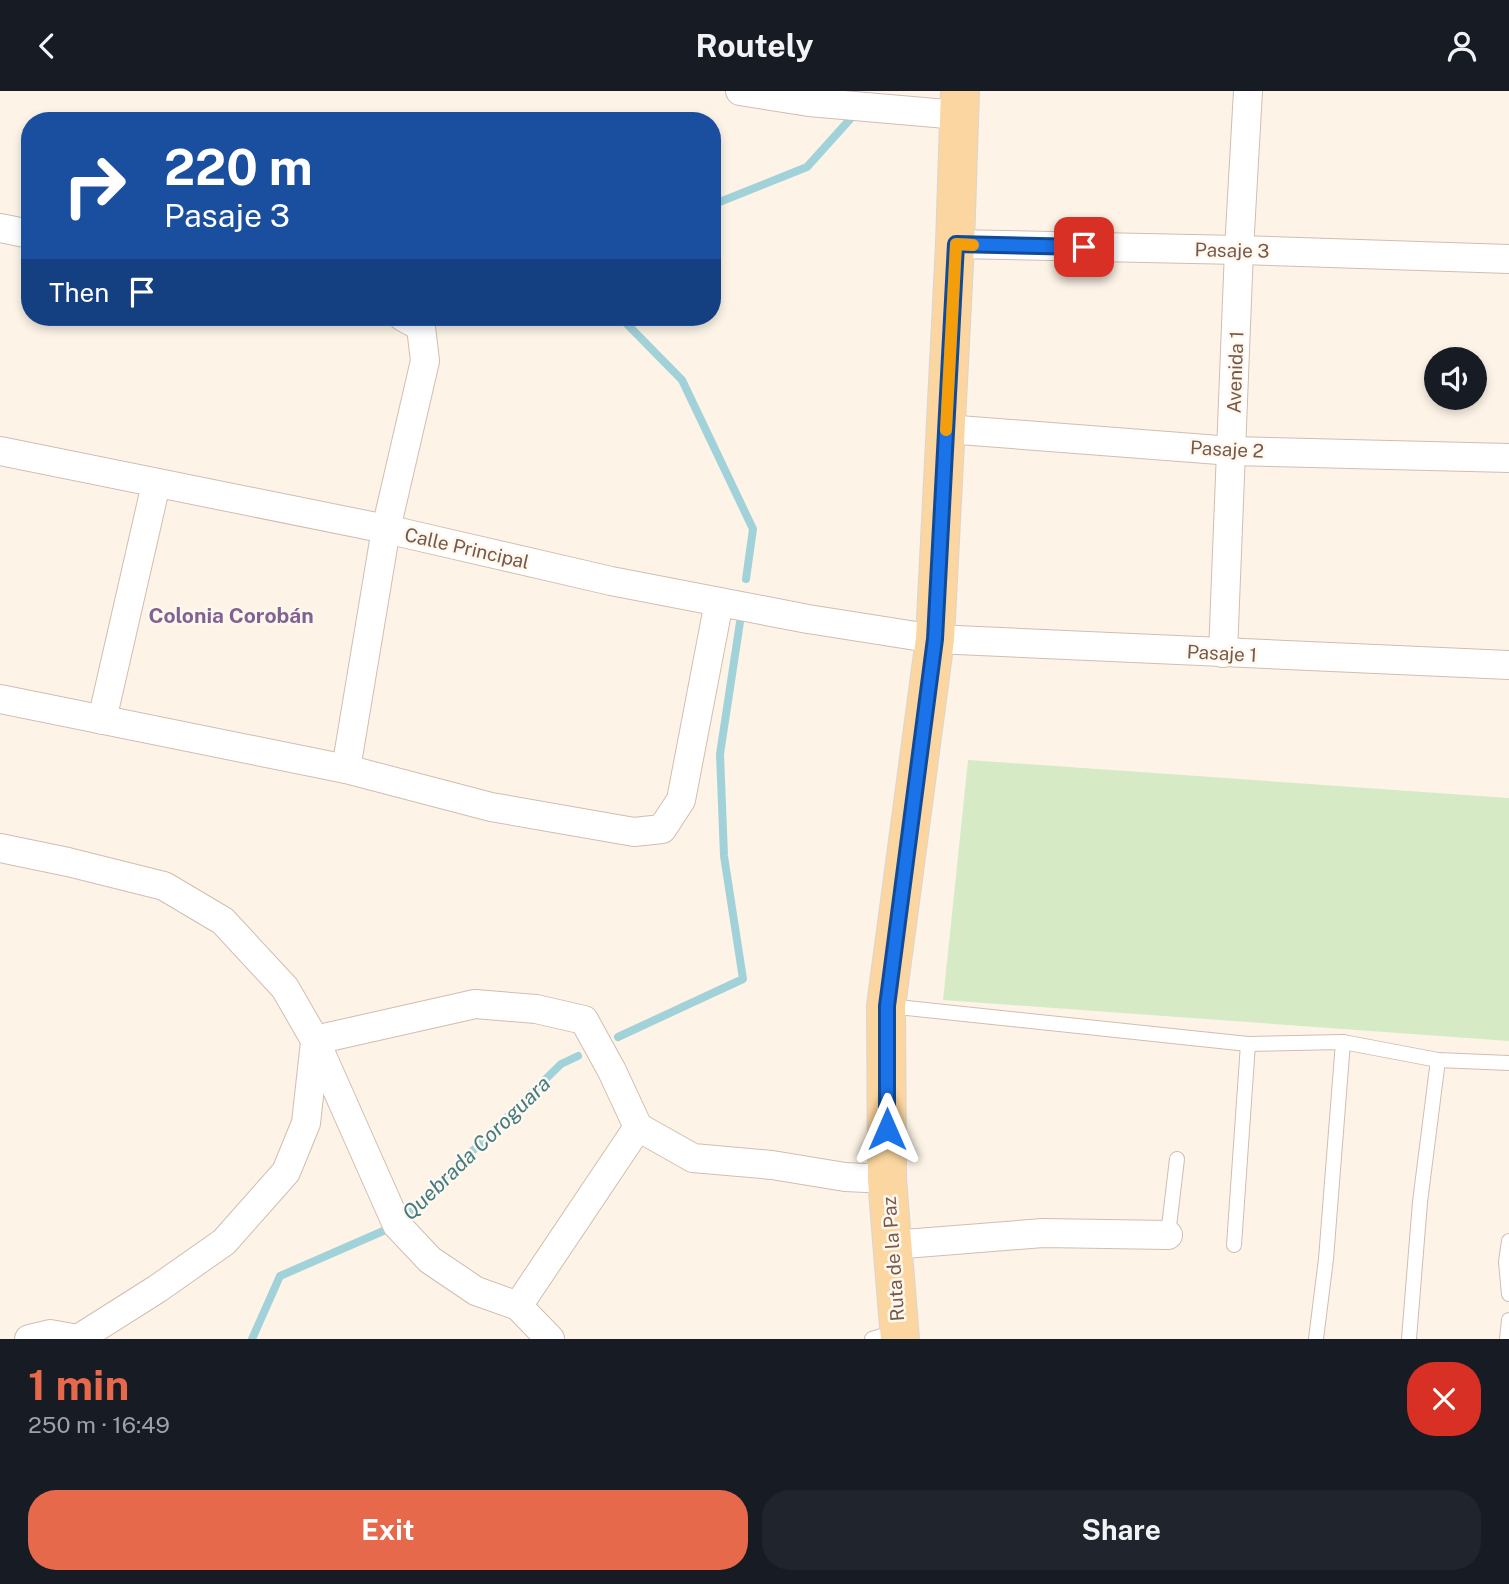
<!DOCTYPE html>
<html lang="en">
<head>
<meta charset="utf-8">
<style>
  :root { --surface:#171b24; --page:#20242c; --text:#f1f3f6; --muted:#9ea1a6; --accent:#e7694c }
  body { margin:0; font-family:"Public Sans",sans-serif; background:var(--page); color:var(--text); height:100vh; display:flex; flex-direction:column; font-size:26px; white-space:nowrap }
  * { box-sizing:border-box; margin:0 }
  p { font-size:23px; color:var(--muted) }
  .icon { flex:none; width:38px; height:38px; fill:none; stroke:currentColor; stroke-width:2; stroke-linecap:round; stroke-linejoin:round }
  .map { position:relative; height:1248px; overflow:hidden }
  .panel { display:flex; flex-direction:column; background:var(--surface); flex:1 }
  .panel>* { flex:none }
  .top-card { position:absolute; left:21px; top:21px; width:700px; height:214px; border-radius:28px; box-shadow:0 4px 10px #0003; background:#1a4fa0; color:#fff; overflow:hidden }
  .tools { position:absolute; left:1424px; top:256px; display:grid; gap:14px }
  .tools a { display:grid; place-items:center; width:63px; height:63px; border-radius:50%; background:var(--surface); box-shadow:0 4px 10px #0003; font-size:35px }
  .pin { position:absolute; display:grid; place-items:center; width:60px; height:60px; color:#fff; margin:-30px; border-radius:14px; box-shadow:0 4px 10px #0006 }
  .me { position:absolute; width:77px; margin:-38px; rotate:0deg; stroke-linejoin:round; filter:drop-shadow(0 0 5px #0008) }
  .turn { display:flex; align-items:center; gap:24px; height:147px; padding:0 28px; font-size:32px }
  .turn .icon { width:91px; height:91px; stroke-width:2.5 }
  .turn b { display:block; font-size:49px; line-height:60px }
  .then { display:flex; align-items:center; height:66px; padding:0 28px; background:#0003; gap:14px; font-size:26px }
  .round { display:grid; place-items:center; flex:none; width:74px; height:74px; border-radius:28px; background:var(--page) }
  .head { display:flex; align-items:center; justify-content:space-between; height:119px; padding:0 28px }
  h1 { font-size:42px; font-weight:700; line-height:52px; color:var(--accent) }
  .primary-button { display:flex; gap:14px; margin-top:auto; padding:14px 28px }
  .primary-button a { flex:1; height:80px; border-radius:28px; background:var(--accent); color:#fff; font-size:28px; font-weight:700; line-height:80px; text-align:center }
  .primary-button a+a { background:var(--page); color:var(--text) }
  header { display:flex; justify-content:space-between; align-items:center; height:91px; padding:0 28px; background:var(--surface); font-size:32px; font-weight:700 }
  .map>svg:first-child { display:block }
</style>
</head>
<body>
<header><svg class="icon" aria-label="back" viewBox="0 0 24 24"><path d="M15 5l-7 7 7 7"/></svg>Routely<svg class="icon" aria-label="person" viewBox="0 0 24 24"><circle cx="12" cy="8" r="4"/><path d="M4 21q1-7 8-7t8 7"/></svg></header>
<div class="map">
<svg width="1509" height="1248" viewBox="0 0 1509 1248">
  <rect width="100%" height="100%" fill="#fdf4e7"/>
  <path fill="#d6ebc5" d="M968 669 1509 707V950L943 909Z"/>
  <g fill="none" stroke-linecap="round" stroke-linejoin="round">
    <g stroke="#a1d2d9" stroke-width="8">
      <path d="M712 114 807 76 852 26"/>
      <path d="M620 226 682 289 753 438 746 488"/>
      <path d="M618 946 743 888 724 765 720 663 740 531"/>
      <path d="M252 1248 280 1185 397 1134 561 973 578 965"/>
    </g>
    <defs>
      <g id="lane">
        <path d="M888 915 1248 953 1343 951 1438 969 1509 972"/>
        <path d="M1168 1144 1177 1068"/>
        <path d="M1509 1150 1506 1171 1509 1203"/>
        <path d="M1234 1154 1248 953"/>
        <path d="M872 1248 898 1240"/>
        <path d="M1316 1248 1326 1168 1343 951"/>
        <path d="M1409 1248 1420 1111 1438 969"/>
        <path d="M1507 1248 1509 1229"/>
      </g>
      <g id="street">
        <path d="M740 0 809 11 958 24"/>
        <path d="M0 137 30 143"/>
        <path d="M955 153 1239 159 1509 168"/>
        <path d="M946 338 1232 360 1509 367"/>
        <path d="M0 360 386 438 611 490 808 528 935 548 1509 574"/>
        <path d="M1223 562 1239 159 1248 0"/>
        <path d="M0 608 346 678 491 716 634 741 662 738 681 709 719 511"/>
        <path d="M102 629 156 393"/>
        <path d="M346 678 386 438 425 270 421 236 403 226"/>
        <path d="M0 757 68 771 164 795 223 830 285 897 315 949 397 1134 430 1169 476 1200 518 1215 550 1248"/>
        <path d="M315 949 475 913 536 918 584 929 612 980 638 1036 693 1067 772 1074 845 1086 887 1088"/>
        <path d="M892 1154 1043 1142 1168 1144"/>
        <path d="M518 1215 638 1036"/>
        <path d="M29 1248 50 1243 78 1248 157 1198 224 1151 286 1081 306 1032 315 951"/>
      </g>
      <path id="primary" d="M900 1248 887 1088 886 915 935 548 955 153 960 0"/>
    </defs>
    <use href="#lane" stroke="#d1bdaf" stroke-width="16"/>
    <use href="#street" stroke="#d1bdaf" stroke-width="30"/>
    <use href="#primary" stroke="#dcd4d0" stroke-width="40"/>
    <use href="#lane" stroke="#fff" stroke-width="14"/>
    <use href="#street" stroke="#fff" stroke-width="28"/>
    <use href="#primary" stroke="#fbd6a0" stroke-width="38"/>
  </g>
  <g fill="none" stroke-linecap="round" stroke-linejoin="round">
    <defs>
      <path id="route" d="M887 1038V915L935 548 956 153 1084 156"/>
    </defs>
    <use href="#route" stroke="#114b97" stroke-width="18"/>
    <use href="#route" stroke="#1a73e8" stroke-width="12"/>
    <path stroke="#f59e0b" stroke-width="12" d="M946 339 956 153 973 154"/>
  </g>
  <g text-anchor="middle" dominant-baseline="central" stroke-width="5" stroke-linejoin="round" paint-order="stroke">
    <g font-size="19" fill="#77594b" stroke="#fff8ee">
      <text transform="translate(1232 159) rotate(1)">Pasaje 3</text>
      <text transform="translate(1235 281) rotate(-88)">Avenida 1</text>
      <text transform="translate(1227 358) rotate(3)">Pasaje 2</text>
      <text transform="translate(467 457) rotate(13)">Calle Principal</text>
      <text transform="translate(1222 562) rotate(3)">Pasaje 1</text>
      <text transform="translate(893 1168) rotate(-94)">Ruta de la Paz</text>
    </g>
    <g font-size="21" font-weight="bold" fill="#816393" stroke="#fff8ee">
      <text x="231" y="524">Colonia Corobán</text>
    </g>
    <g font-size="21" font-style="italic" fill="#417b83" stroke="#fff8ee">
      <text transform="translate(476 1057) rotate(-44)">Quebrada Coroguara</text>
    </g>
  </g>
</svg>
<div class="tools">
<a><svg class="icon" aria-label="sound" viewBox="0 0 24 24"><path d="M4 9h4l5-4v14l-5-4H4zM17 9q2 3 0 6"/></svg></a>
</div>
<div class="pin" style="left:1084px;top:156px;background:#d93025"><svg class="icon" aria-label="arrive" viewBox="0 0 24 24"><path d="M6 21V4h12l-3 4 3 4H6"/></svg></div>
<svg class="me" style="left:887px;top:1038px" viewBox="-20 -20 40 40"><path d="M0-17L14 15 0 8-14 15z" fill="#1a73e8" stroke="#fff" stroke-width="4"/></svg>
<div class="top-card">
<div class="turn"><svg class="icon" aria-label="right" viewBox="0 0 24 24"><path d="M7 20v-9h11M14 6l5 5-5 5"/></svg><div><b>220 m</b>Pasaje 3</div></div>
<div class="then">Then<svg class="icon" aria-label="arrive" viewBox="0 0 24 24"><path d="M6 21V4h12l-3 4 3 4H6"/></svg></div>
</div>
</div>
<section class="panel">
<div class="head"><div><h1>1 min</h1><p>250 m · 16:49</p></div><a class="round" style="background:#d93025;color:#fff"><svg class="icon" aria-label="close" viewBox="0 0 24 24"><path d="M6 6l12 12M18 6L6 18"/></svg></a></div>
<div class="primary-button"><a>Exit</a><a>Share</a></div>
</section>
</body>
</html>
